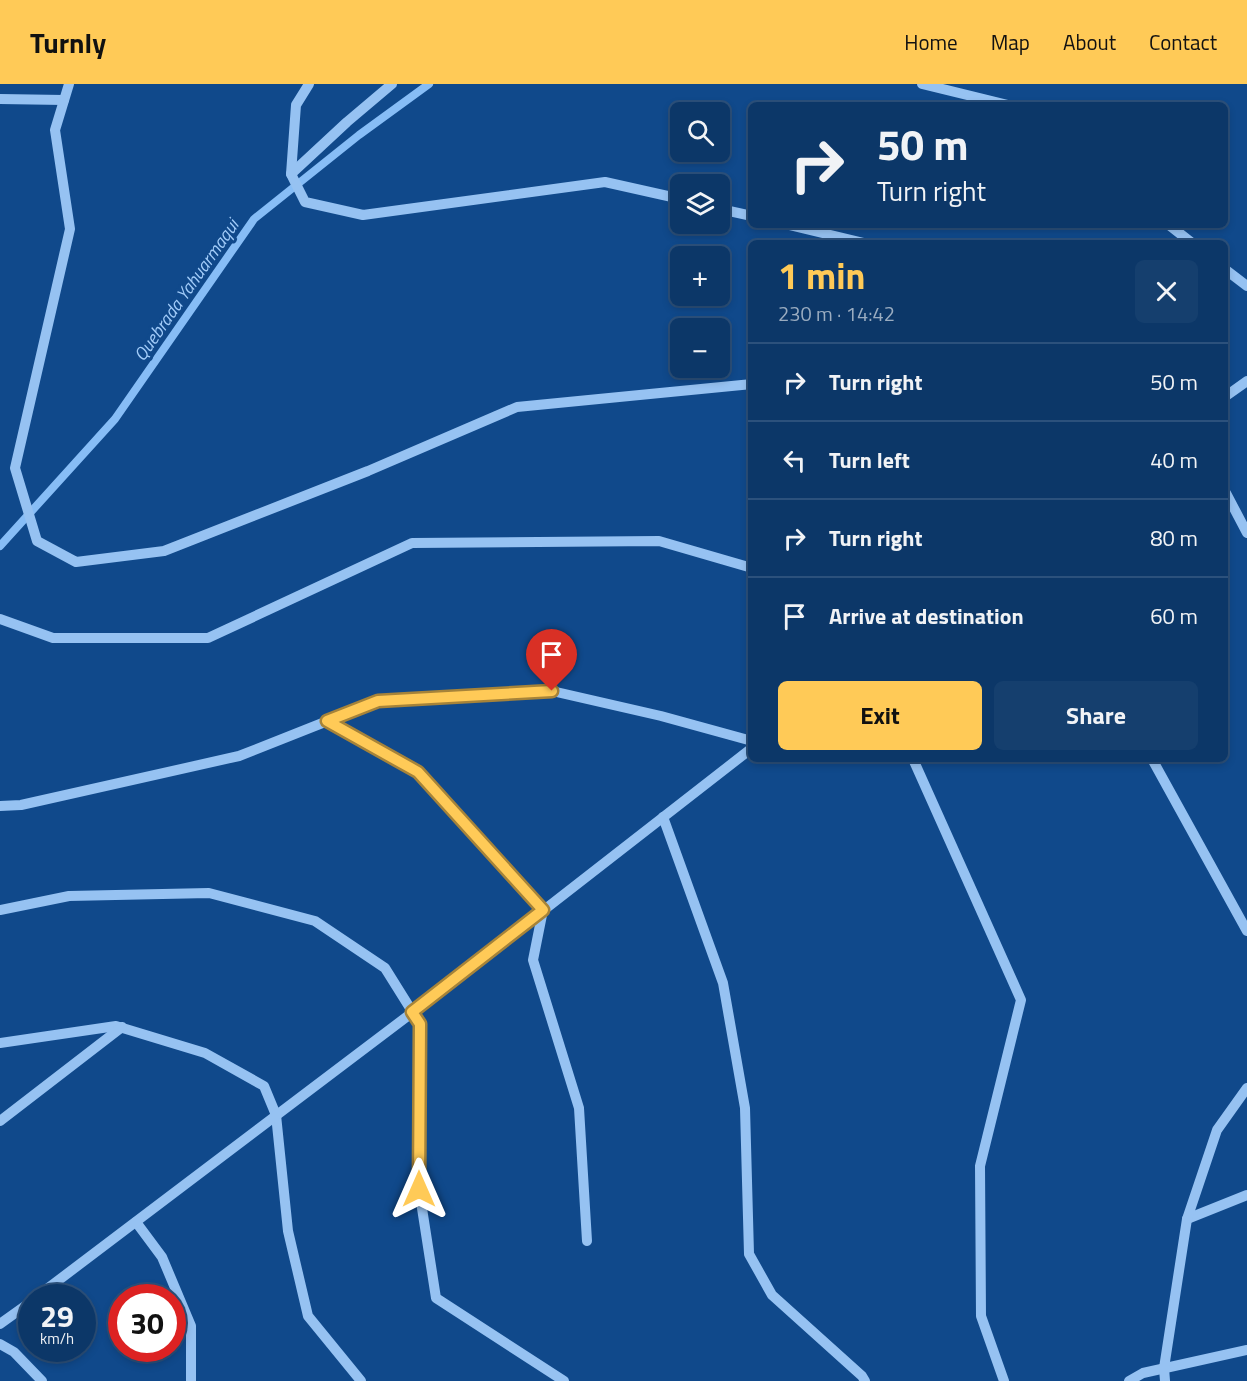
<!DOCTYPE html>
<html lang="en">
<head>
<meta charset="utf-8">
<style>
  :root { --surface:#0c3768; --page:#153f6e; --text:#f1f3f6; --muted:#9aacc0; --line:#2c517c; --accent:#ffca57 }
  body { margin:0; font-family:"Titillium Web",sans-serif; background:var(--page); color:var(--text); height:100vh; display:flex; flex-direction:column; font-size:22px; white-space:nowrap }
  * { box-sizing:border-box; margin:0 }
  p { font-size:20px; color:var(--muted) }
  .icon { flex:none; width:33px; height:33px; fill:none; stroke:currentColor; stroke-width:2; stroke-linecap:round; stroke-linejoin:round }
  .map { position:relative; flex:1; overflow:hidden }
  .sheet { position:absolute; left:748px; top:156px; width:480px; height:522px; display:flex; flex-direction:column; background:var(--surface); border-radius:9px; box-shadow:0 3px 9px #0003,0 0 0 2px var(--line) }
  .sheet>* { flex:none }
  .top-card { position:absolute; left:748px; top:18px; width:480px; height:126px; border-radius:9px; box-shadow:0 3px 9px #0003,0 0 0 2px var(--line); background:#0c3768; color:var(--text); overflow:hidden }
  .controls { position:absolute; left:670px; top:18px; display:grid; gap:12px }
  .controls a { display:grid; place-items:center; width:60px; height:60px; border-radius:9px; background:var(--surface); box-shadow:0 3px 9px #0003,0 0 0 2px var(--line); font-size:30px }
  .speed { position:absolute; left:18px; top:1200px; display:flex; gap:12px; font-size:30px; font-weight:700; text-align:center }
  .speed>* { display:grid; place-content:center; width:78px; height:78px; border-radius:50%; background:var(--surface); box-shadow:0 3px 9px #0003,0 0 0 2px var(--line); line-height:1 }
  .speed small { font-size:15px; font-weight:400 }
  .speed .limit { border:9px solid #d22; background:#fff; color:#111 }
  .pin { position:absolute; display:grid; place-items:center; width:51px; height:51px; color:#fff; margin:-62px -26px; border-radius:50% 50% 50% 0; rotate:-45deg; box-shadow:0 0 6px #0007 }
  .pin .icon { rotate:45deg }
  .me { position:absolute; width:66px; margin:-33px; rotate:0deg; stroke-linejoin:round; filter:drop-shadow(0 0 4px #0008) }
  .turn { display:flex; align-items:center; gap:21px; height:126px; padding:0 30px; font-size:27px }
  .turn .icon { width:78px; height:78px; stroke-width:2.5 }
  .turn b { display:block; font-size:42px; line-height:51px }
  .round { display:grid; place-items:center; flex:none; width:63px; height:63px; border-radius:9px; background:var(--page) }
  .headline { display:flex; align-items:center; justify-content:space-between; height:102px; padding:0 30px }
  h1 { font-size:36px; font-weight:700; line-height:45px; color:var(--accent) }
  .primary-button { display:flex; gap:12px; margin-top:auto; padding:12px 30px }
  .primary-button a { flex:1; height:69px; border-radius:9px; background:var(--accent); color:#111; font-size:24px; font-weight:700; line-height:69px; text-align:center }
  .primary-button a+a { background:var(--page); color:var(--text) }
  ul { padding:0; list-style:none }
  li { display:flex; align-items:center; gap:18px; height:78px; padding:0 30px; border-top:2px solid var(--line) }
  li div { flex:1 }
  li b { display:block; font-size:22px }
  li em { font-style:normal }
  header { display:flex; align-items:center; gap:36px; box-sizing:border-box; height:84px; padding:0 30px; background:var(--accent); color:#111 }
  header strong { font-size:28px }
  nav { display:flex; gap:33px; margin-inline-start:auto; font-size:21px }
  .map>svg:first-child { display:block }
</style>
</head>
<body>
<header>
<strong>Turnly</strong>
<nav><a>Home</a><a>Map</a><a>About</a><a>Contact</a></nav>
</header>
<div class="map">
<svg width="1247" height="1297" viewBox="0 0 1247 1297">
  <rect width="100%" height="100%" fill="#10498b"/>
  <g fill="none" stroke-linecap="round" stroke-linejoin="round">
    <path stroke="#87bdf6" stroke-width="8" d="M0 462 115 335 254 135 359 51 429 0"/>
    <g stroke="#96c2f2" stroke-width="10">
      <path d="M69 0 55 46 70 145 15 384 37 457 76 478 164 467 368 387 517 323 752 300"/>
      <path d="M309 0 296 21 291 90 305 118 363 131 605 98 681 115"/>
      <path d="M922 0 1008 21"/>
      <path d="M0 15 64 16"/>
      <path d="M291 90 347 38 392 0"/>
      <path d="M720 125 752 132"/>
      <path d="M789 141 864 159"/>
      <path d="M1169 141 1192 159"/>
      <path d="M1226 186 1247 202"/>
      <path d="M1226 312 1247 297"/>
      <path d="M1226 409 1247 449"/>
      <path d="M0 535 53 554H208L412 459 659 457 752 484"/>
      <path d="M327 637 418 688 543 826 533 876 579 1024 587 1157"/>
      <path d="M913 675 1021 916 980 1082 981 1232 1004 1297"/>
      <path d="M1152 675 1247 847"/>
      <path d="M0 722 21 721 239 672 378 617 552 607 661 632 752 657"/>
      <path d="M663 733 723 899 745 1024 749 1170 772 1211 862 1292 865 1297"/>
      <path d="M0 826 69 812 209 809 315 837 385 884 420 940 419 1105 436 1214 564 1297"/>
      <path d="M0 959 116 942 205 969 264 1002 276 1031 288 1147 308 1232 361 1297"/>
      <path d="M0 1037 122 943"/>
      <path d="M1187 1135 1247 1111"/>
      <path d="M136 1138 162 1173 191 1242V1297"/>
      <path d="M35 1214 413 928 752 664"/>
      <path d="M0 1240 32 1217"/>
      <path d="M0 1260 14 1268 42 1297"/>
      <path d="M1129 1297 1143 1289 1247 1266"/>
      <path d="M1165 1297 1164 1284 1187 1135 1217 1046 1247 1004"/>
    </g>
  </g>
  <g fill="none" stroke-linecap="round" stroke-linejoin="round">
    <defs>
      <path id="route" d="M419 1105 420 940 412 928 543 826 418 688 327 637 378 617 552 607"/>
    </defs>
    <use href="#route" stroke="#a68339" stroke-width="15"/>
    <use href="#route" stroke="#ffca57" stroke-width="10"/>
  </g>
  <g text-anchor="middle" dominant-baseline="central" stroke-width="6" stroke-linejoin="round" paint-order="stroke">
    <g font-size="18" font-style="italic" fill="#a2ccf9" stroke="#10498b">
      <text transform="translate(186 206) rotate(-55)">Quebrada Yahuarmaqui</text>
    </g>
  </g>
</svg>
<div class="controls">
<a><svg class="icon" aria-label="search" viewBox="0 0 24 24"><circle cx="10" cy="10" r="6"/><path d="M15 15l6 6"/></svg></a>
<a><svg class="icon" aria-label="layers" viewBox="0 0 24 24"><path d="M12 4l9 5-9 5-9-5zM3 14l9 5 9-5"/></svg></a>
<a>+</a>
<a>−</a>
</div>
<div class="speed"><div>29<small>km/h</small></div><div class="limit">30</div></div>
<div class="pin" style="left:552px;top:607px;background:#d93025"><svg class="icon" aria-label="arrive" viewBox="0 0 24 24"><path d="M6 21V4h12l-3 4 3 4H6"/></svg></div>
<svg class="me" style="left:419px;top:1105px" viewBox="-20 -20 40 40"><path d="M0-17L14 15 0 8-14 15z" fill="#ffca57" stroke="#fff" stroke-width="4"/></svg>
<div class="top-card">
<div class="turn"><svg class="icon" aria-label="right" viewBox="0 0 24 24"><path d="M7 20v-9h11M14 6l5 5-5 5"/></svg><div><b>50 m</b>Turn right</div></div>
</div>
<section class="sheet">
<div class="headline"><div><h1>1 min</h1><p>230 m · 14:42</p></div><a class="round"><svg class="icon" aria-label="close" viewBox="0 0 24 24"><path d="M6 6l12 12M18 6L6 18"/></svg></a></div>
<ul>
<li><svg class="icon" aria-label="right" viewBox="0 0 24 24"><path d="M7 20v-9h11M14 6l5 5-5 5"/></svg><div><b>Turn right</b></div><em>50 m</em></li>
<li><svg class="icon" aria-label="left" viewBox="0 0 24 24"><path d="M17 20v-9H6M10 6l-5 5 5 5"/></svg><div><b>Turn left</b></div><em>40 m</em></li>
<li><svg class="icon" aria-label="right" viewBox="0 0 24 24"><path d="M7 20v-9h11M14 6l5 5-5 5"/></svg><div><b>Turn right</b></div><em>80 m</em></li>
<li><svg class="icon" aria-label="arrive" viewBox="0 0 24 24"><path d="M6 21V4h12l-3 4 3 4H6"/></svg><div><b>Arrive at destination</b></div><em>60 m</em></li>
</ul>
<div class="primary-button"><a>Exit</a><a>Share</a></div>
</section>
</div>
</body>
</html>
